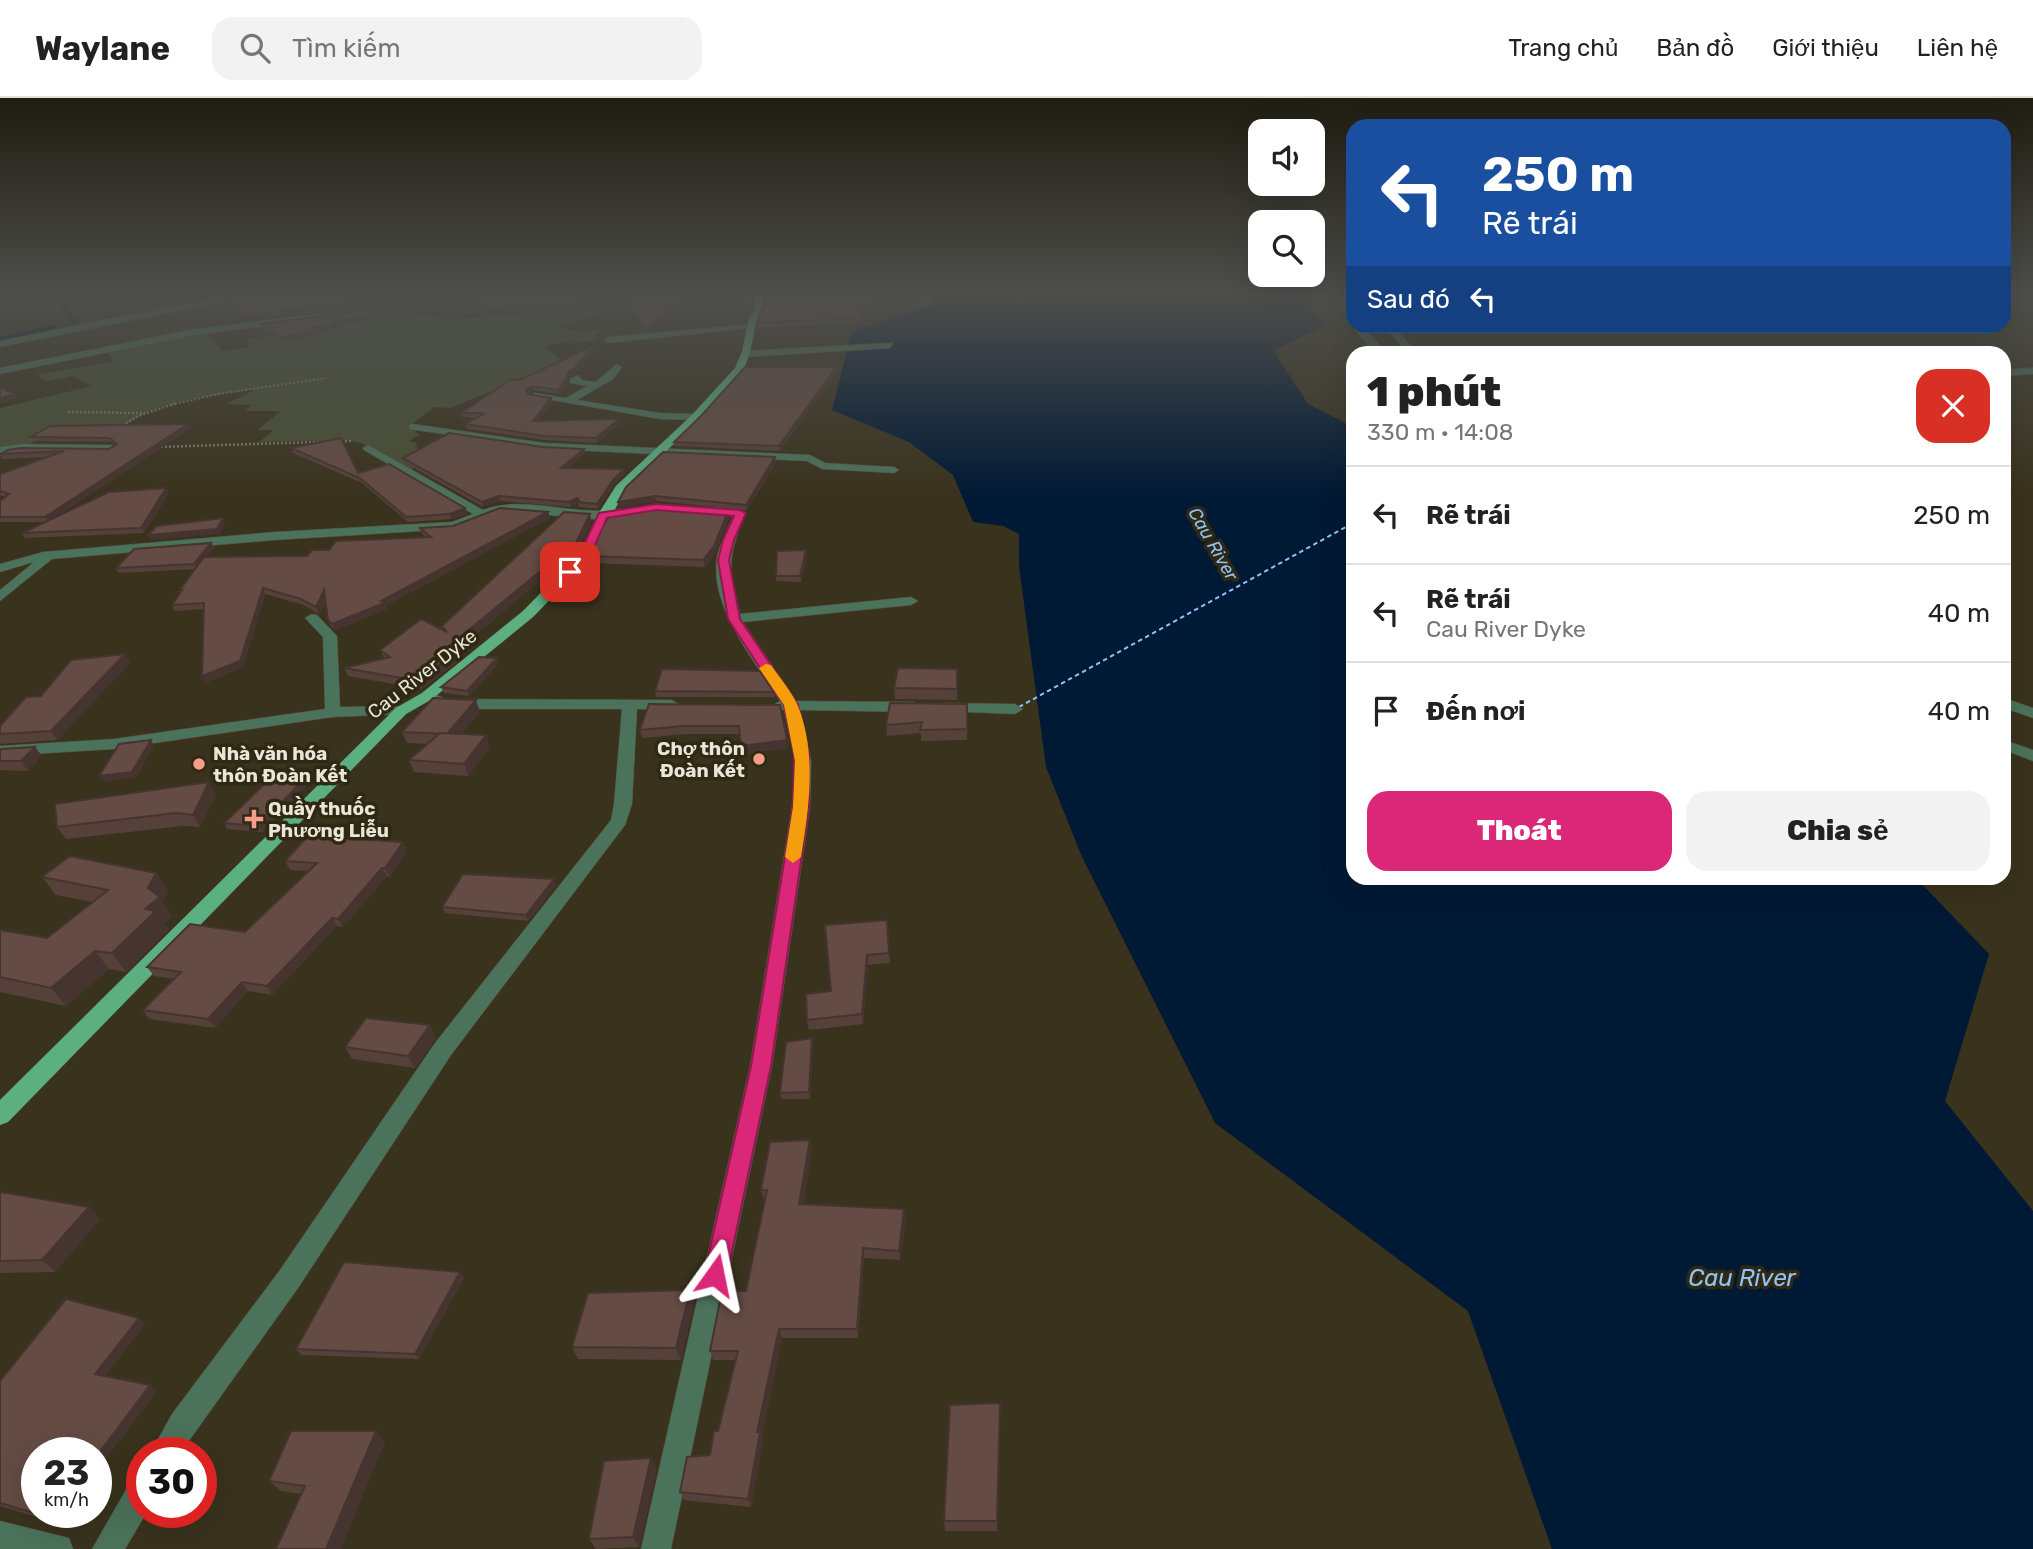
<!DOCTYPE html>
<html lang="vi">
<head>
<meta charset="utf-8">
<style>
  :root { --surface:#fff; --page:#f2f2f2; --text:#222; --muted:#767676; --line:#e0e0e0; --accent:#db2777 }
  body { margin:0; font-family:Rubik,sans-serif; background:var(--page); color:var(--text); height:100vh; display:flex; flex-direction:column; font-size:26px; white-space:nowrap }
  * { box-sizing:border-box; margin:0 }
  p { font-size:23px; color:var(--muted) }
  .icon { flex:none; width:38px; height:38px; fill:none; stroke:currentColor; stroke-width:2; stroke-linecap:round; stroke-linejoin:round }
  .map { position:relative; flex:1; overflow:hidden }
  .side { position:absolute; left:1346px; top:248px; width:665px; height:539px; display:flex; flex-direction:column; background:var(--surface); border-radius:21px; box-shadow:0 7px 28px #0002 }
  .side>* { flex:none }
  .guide { position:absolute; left:1346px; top:21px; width:665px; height:214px; border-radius:21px; box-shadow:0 7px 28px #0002; background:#1a4fa0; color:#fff; overflow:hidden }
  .buttons { position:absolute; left:1248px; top:21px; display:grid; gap:14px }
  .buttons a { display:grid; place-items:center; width:77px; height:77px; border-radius:14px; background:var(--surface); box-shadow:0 7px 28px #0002; font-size:35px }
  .speed { position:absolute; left:21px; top:1339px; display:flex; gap:14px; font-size:35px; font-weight:700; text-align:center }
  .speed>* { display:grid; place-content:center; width:91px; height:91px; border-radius:50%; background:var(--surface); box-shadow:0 7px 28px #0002; line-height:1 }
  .speed small { font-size:18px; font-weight:400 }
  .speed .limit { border:10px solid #d22; background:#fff; color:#111 }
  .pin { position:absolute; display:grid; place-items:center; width:60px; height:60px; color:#fff; margin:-30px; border-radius:14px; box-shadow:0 4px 10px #0006 }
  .me { position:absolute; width:77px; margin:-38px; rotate:12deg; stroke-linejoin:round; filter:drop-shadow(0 0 5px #0008) }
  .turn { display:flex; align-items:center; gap:24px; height:147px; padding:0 21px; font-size:32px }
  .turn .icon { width:91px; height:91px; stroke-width:2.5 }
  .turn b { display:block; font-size:49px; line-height:60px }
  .then { display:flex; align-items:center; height:66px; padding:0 21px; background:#0003; gap:14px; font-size:26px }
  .round { display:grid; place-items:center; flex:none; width:74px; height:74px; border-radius:21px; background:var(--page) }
  .overview { display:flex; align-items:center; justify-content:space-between; height:119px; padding:0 21px }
  h1 { font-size:42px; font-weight:800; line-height:52px }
  .primary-button { display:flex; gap:14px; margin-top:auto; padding:14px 21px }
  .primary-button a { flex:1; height:80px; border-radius:21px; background:var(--accent); color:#fff; font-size:28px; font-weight:800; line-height:80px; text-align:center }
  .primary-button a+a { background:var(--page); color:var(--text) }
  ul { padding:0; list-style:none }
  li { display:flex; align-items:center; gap:21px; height:98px; padding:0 21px; border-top:2px solid var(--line) }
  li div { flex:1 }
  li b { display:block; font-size:26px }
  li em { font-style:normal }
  header { display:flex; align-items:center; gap:42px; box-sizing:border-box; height:98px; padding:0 35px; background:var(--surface); border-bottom:2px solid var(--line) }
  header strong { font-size:33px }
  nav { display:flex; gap:38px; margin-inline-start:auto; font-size:24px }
  .search { width:490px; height:63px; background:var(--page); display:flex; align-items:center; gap:18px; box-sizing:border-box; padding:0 24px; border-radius:21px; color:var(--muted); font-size:26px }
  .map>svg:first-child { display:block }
</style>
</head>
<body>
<header>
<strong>Waylane</strong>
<div class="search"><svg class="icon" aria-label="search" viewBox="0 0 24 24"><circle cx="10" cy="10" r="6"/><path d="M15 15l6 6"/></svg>Tìm kiếm</div>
<nav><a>Trang chủ</a><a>Bản đồ</a><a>Giới thiệu</a><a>Liên hệ</a></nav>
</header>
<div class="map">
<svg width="2033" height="1451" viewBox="0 0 2033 1451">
  <rect width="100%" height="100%" fill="#39321d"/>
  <path fill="#474f33" d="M578 211 604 215 557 228 580 234 600 231 592 243 551 246 547 251 561 262 556 267 450 310 434 309 408 329 421 330 415 334 419 337 409 343 416 345 418 353 442 358 409 372 361 345 346 342 259 344 274 332H257L281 313H245L252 307 226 306 257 291C211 299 157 301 120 331L62 328 24 349 0 352V310L92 288 72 278 46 283 37 277 115 263 105 252 205 232 222 253 249 249 246 241 277 238 282 244 314 238 313 235C338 228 422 205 442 222Z"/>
  <path fill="#001935" d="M924 197H1266L1308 207 1325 228 1273 252 1308 306 1353 329V780L1917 781 1989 856 1945 1003 2033 1113V1451H1552L1468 1213 1215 1025 1082 759 1046 669 1019 468V436L1003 428 973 424 953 377 909 344 832 312 852 233 922 211Z"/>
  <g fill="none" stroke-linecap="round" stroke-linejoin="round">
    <g stroke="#001935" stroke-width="4.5">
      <path d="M59 197 74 225"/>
      <path d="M0 241 55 229"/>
    </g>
    <path stroke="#8fc4fb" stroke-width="2" stroke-dasharray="4.5 3.5" stroke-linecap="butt" d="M1019 609 1353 425"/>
    <defs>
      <g id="minor">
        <path d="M237 197H257L0 249V243L146 213Z"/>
        <path d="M587 197H673L648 202Z"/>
        <path d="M927 197H935L929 207 912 210V206L923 203Z"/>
        <path d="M1334 197H1342L1353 215V224Z"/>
        <path d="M411 205 414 209 194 237 0 276V270L194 231Z"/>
        <path d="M754 226 751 230 608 245 604 242 608 239Z"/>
        <path d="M1353 228H1361L1389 256H1379L1362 241Z"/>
        <path d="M1386 228 1397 232 1418 256H1409L1391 236 1383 233Z"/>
        <path d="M893 245 890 250 745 259 741 256 745 253Z"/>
        <path d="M617 266 622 269 613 281 577 302 660 315 696 316 701 319 696 322 660 321 529 298 534 295 566 300 587 288 570 285V281L578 277 582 282 595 284Z"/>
        <path d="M2033 270V276L2004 278V272Z"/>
        <path d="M413 326 545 345 810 357 825 365 894 369 899 372 894 375 822 371 807 363 545 351 409 331V327Z"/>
        <path d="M24 346 112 347 117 350 112 353 24 352 0 355V349Z"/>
        <path d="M368 347 483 412C523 396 576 419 620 411L626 415 603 422 501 413 454 431 275 442 52 461 0 503V492L34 464 0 474V466L43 454 275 434 452 424 473 416 364 352 363 350Z"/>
        <path d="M706 409 740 411 746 415C727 459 728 471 740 516L911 499 918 503 911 507 743 524 796 603 914 604 922 609 914 614 800 612 811 663 810 709 772 968 671 1451H641L750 968 792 709 795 663 784 612 776 610 773 607 780 603C755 563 709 510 717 459 720 445 727 432 733 418L702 415 700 413Z"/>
        <path d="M312 516 317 517 337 538 340 609 401 608 406 610 409 613 406 616 333 619 114 651 0 658V648L114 641 325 611 323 539 305 520Z"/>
        <path d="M427 593 446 601 672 602 680 607 672 612 637 611 632 706 625 727 451 957 298 1190 181 1354H151L172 1316 280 1172 435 945 611 722 614 706 622 611H443L419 598Z"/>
        <path d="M2004 600 2033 610V620L2004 610Z"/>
        <path d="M945 605 1015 606 1023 611 1015 616 940 613 937 610 940 607Z"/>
        <path d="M2004 642 2033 652V663L2004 652Z"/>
        <path d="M142 1379V1414H147L125 1451H92L131 1383Z"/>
        <path d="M0 1423 69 1440 73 1451H0Z"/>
      </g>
      <path id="major" d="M754 197H762L763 211 757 220 750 254 744 271 700 321 625 392 589 461 533 519 432 601 406 616 8 1024 0 1027V1002L396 610 422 595 523 513 579 456 597 418 616 388 692 317 735 270 742 254 749 220 755 211Z"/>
    </defs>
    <use href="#minor" stroke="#554f3b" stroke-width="1"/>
    <use href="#major" stroke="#554f3b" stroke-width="1"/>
    <g stroke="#7d7765" stroke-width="2" stroke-dasharray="2 2" stroke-linecap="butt">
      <path d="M50 197 61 215"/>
      <path d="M171 307 218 296 326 280"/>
    </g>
    <g stroke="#7d7765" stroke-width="2.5" stroke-dasharray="2 2" stroke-linecap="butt">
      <path d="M68 314 145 315"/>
      <path d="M119 330 138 318 177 305"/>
      <path d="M157 349 351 343"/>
    </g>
    <use href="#minor" fill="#4b725b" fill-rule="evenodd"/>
    <use href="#major" fill="#5baf81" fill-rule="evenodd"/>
  </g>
  <g fill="#56403a">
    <path d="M254 197 249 222 227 207 226 203Z"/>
    <path d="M481 197 647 200 662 197H695L651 233H644L628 206 585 204 576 213H506L505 215 478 218V209L432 214 430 210 336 228 337 231 314 235 315 237 282 244 263 231 261 226Z"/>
    <path d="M741 197H752V210L747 218 736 207V203Z"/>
    <path d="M765 206 873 214 862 215 863 224 758 230V225Z"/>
    <path d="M593 248 594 252 575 275 569 279 568 285 559 296 534 292 528 296 551 300 552 305 538 323 619 321 620 325 597 345 545 342 467 331 465 326 477 320 462 319 461 315 520 282Z"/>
    <path d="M836 269 837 273 780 353 675 348 674 344Z"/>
    <path d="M188 326 191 330 54 420 166 390 169 395 144 435 25 440 22 435 46 424H0V403L5 399 0 397V376L48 359 2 361 0 356 109 351 115 347 112 344 33 343 31 339Z"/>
    <path d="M291 350 358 375 465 410 467 416 451 421 408 424 362 385 293 355Z"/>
    <path d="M585 355 568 370 625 376 614 387 598 411 579 409 577 405 571 409 500 403 483 409 405 365 403 360Z"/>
    <path d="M776 364 747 412 656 403 619 409Z"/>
    <path d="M548 414 550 420 385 508 387 511 335 532 331 528 328 522 326 502 319 516 304 507 265 496 243 569 205 585 204 511 175 513 172 507 180 495 179 493 195 471 119 475 116 470 211 445 214 450 206 459 307 458 329 452 427 439 422 436 420 430 453 428Z"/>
    <path d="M590 416 591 424 577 454 567 465 562 464 454 555 458 563 422 591 348 578 344 570 384 560 380 552 443 532 442 528Z"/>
    <path d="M729 420 715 455 705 469 588 465 587 458Z"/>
    <path d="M806 452 807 458 801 484 776 483V478Z"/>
    <path d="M125 556 130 565 57 642 0 646V636L41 598Z"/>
    <path d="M497 560 499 565 469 598 444 595 441 589Z"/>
    <path d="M957 571V602L895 601 894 590Z"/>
    <path d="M655 593 774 594 775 599H656Z"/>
    <path d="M967 606V642L921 643V635L887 638 886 627Z"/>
    <path d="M780 607 788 650 743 656 740 636H685L642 640 640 632Z"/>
    <path d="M480 614 461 636 490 649 468 678 414 674 409 662 427 646 407 645 402 634Z"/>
    <path d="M0 651 42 658 28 673 0 672Z"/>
    <path d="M306 679 309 685 262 734 227 731 224 725Z"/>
    <path d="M216 696 200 729 183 728 66 741 57 729Z"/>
    <path d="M403 744 407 753 390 779 387 778 343 829 337 828 272 897 248 893 215 930 149 921 143 912 174 881 154 878 147 869 245 834 308 773 290 772 285 763Z"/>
    <path d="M156 775 168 793 163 804 172 818 164 825 169 831 126 874 109 871 66 908 0 894V832L47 840 92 804 56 797 42 779Z"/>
    <path d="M554 781 556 787 528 823 445 815 442 809Z"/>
    <path d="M887 822 890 865 868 867 863 926 809 932 807 922Z"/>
    <path d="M436 939 415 970 352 961 345 949Z"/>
    <path d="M813 947 810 1001H782L780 995Z"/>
    <path d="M810 1042 812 1051 803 1106 904 1111 906 1120 900 1162 864 1160 858 1240H782L762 1337 763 1342 751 1409 684 1402 680 1394 710 1357 718 1333 736 1262H713L710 1253 746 1193 765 1102H764L761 1092Z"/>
    <path d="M0 1094 100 1121 55 1174 0 1175Z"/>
    <path d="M460 1174 464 1180 419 1261 301 1257 296 1251Z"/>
    <path d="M690 1192 694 1204 681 1262 578 1261 572 1249Z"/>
    <path d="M139 1220 145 1226 105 1278 150 1287 157 1293 96 1373V1354L37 1414H66L57 1425 0 1408V1283Z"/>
    <path d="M1000 1316 997 1433H945L944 1423Z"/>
    <path d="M385 1344 301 1396 281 1393 269 1383Z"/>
    <path d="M657 1370 639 1449 596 1451 589 1441Z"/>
  </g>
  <g fill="#463430">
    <path d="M410 197H448L249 222 247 217Z"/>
    <path d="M689 197H695L651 233H644L643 229Z"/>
    <path d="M752 197V210L747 218 746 214Z"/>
    <path d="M584 200 585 204 576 213 575 208Z"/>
    <path d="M478 204 479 209 432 214 431 210Z"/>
    <path d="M430 205 431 210 336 228 337 231 314 235 315 237 282 244 280 239 333 224Z"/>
    <path d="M505 208V215L478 218 477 213Z"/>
    <path d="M872 209 873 214 861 215V210Z"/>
    <path d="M593 248 594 252 575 275 569 279 568 285 559 296 558 292 568 274Z"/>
    <path d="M836 269 837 273 780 353 779 348Z"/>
    <path d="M533 288 534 292 528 296 526 291Z"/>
    <path d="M16 296 18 300 0 305V300Z"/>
    <path d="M551 300 552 305 534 327 533 323Z"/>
    <path d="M619 321 620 325 597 345 596 340Z"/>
    <path d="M188 326 191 330 48 424 45 419Z"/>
    <path d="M584 351 585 355 562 374 561 370Z"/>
    <path d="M775 359 776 364 747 412 746 407Z"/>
    <path d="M624 371 625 376 614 387 598 411 597 406 613 382Z"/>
    <path d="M166 390 169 395 144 435 141 430Z"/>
    <path d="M499 398 500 403 483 409 482 404Z"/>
    <path d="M655 398 656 403 619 409 618 404Z"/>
    <path d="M577 400 579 405 571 409 569 404Z"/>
    <path d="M465 410 467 416 451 421 450 416Z"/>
    <path d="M548 414 550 420 385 508 387 511 335 532 332 526 381 503Z"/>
    <path d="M728 414 729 420 715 455 705 469 703 462Z"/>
    <path d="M590 416 591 424 577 454 567 465 565 457Z"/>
    <path d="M223 420 225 425 220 436 151 442 148 437Z"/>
    <path d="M211 445 214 450 197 471 194 466Z"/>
    <path d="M806 452 807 458 801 484 800 478Z"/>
    <path d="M560 457 562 464 445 562 442 554Z"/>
    <path d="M263 490 265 496 243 569 205 585 202 578Z"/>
    <path d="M324 492 327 498 319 516 316 509Z"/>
    <path d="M454 555 458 563 422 591 419 583Z"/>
    <path d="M125 556 130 565 57 642 51 633Z"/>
    <path d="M497 560 499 565 469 598 467 593Z"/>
    <path d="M476 602 480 614 452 647 447 636Z"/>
    <path d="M486 637 490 649 468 678 464 666Z"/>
    <path d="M151 642 154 648 136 680 103 684 99 678Z"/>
    <path d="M787 642 788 650 743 656 741 648Z"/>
    <path d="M35 649 42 658 28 673 21 663Z"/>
    <path d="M306 679 309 685 262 734 259 728Z"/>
    <path d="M209 684 216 696 200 729 193 717Z"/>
    <path d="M403 744 407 753 390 779 385 770Z"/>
    <path d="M382 770 387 778 343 829 338 821Z"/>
    <path d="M156 775 168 793 163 804 172 818 164 825 169 831 126 874 112 855 145 811 148 790Z"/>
    <path d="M554 781 556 787 528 823 526 817Z"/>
    <path d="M332 820 337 828 272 897 267 888Z"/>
    <path d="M95 853 109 871 66 908 51 890Z"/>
    <path d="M867 857 868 867 863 926 862 916Z"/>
    <path d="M242 884 248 893 215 930 208 921Z"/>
    <path d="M430 927 436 939 415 970 408 958Z"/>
    <path d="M812 940 813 947 810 1001 809 994Z"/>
    <path d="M810 1042 812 1051 801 1116 799 1106Z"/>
    <path d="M89 1109 100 1121 55 1174 42 1162Z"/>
    <path d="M904 1111 906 1120 900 1162 899 1153Z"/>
    <path d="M863 1150 864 1160 858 1240 857 1231Z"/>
    <path d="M460 1174 464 1180 419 1261 415 1256Z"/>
    <path d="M690 1192 694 1204 681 1262 676 1250Z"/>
    <path d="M139 1220 145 1226 102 1282 95 1276Z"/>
    <path d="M779 1231 782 1240 762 1337 763 1342 751 1409 748 1401 757 1334Z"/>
    <path d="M150 1287 157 1293 96 1373V1359Z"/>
    <path d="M376 1333 385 1344 341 1451H326Z"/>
    <path d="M651 1360 657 1370 639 1449 633 1439Z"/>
    <path d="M55 1414H66L57 1425 50 1420Z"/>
  </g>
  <g fill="#644b44" stroke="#463430" stroke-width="2">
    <path d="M254 197H410L247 217 226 203Z"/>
    <path d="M481 197H616L647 200 662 197H689L650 228 643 229 627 201 584 200 575 208H505L504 211 477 213 478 204 431 210 430 205 333 224 335 226 311 230 313 233 280 239 261 226Z"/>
    <path d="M741 197H752V206L746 214 736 203Z"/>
    <path d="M764 197H870L872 209 861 210 863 220 758 225 759 216 765 206Z"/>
    <path d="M593 248 574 271 568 274 566 281 558 292 533 288 526 291 527 296 551 300 533 323 619 321 596 340 544 338 465 326 485 315H461L512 281 520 282Z"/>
    <path d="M745 269H836L779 348 674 344 701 318Z"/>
    <path d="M0 290 16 296 0 300Z"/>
    <path d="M188 326 45 419H0V403L9 396 0 393V376L64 353 0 356 8 352 21 350 109 351 117 346 110 340 31 339 50 328Z"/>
    <path d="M449 335 543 349 584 351 561 370 624 371 613 382 597 406 577 404 579 402 577 400 569 404 499 398 482 404 403 360Z"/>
    <path d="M341 340 358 375 389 366 465 410 450 416 406 419 360 380 291 350Z"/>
    <path d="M663 354 775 359 746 407 655 398 618 404 626 389Z"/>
    <path d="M166 390 141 430 22 435 109 394Z"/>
    <path d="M655 408 728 414 714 448 703 462 587 458 610 416Z"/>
    <path d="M500 410 548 414 381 503 384 505 332 526 328 522 324 492 316 509 301 501 263 490 240 563 202 578 204 505 172 507 182 492 179 493 204 459 307 458 312 452H329L336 443 431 439 420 430 453 428Z"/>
    <path d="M564 414 590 416 575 447 565 457H560L442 554 454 555 419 583 344 570 390 559 380 552 421 521 447 534 442 528Z"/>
    <path d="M223 420 217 431 148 437 157 428Z"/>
    <path d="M211 445 194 466 116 470 134 451Z"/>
    <path d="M806 452 800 478H776L777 453Z"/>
    <path d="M125 556 51 633 0 636V628L26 599 41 598 71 562Z"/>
    <path d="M479 559 497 560 467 593 441 589Z"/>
    <path d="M898 570 957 571V591L894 590Z"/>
    <path d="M662 571 760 573 774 594 655 593Z"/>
    <path d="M433 600 476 602 447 636 402 634Z"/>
    <path d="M890 605 967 606V631L920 632 922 624 886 627Z"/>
    <path d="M649 606 780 607 787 642 741 648 739 628H683L640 632Z"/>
    <path d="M440 635 486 637 464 666 409 662Z"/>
    <path d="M151 642 132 674 99 678 119 646Z"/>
    <path d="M35 649 21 663H0V651Z"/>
    <path d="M275 676 306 679 259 728 224 725Z"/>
    <path d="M209 684 193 717 176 715 57 729 55 706Z"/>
    <path d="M308 738 403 744 385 770H382L338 821 332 820 267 888 242 884 208 921 143 912 181 874 147 869 190 826 245 834 317 765 285 763Z"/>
    <path d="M70 758 156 775 148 790 160 799 145 811 156 813 112 855 95 853 51 890 0 879V832L47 840 108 792 42 779Z"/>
    <path d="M463 776 554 781 526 817 442 809Z"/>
    <path d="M887 822 889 855 867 857 862 916 807 922 806 896 831 893 825 827Z"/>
    <path d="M366 920 430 927 408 958 345 949Z"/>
    <path d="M812 940 809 994 780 995 786 944Z"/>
    <path d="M810 1042 799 1106 904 1111 899 1153 863 1150 857 1231H779L757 1334H760L748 1401 680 1394 687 1359 710 1357 714 1333H718L738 1253H710L722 1193H746L767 1092H761L770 1044Z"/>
    <path d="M0 1094 89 1109 42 1162 0 1163Z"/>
    <path d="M344 1164 460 1174 415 1256 296 1251Z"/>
    <path d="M690 1192 676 1250 572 1249 588 1195Z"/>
    <path d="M66 1201 139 1220 95 1276 150 1287 96 1359V1354H37V1414H55L50 1420 0 1405V1283Z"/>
    <path d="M1000 1305 997 1423H944L950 1307Z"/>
    <path d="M291 1333H376L326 1451H276L305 1388 269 1383Z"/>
    <path d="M651 1360 633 1439 589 1441 604 1363Z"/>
  </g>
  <linearGradient id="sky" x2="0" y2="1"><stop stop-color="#1f1c10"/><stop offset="0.49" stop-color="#4e4f4c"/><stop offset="1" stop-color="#4e4f4c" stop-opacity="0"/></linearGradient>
  <rect width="2033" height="400" fill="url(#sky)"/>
  <path fill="#db2777" stroke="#8e194d" stroke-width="2" d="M656 406 740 412 746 415 734 442 729 462 740 521 798 607 809 656V709L771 968 727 1177 724 1185 715 1188 707 1185 704 1177 751 968 793 709 794 656 784 607 728 521 718 462 723 442 734 418 656 412 607 420 590 458 575 477 565 474 579 457 599 415Z"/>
  <path fill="#f59e0b" d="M766 566 771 567C779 579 792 594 798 608 817 656 809 710 801 759L793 765 785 759 793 709 795 663 784 607 759 570Z"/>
  <g fill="#f49e88" stroke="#2f2813" stroke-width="2.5">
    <circle cx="759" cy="661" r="7"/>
    <circle cx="199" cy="666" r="7"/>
    <path d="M250.5 710.5h7v7h7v7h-7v7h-7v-7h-7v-7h7z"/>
  </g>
  <g text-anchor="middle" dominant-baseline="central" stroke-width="7" stroke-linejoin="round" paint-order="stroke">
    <g font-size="18" font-style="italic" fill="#8fc4fb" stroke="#2f2813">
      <text transform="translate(1213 446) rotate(60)">Cau River</text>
    </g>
    <g font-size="19" fill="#eae5d8" stroke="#2f2813">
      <text transform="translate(422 576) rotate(-38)">Cau River Dyke</text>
    </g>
    <g font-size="19" font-weight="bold" fill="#eae5d8" stroke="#2f2813" text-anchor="start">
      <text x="745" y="650" text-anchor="end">Chợ thôn<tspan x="745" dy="22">Đoàn Kết</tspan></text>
      <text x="213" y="655">Nhà văn hóa<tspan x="213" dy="22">thôn Đoàn Kết</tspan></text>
      <text x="268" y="710">Quầy thuốc<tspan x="268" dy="22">Phương Liễu</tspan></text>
    </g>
    <g font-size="24" font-style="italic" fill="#8fc4fb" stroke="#2f2813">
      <text x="1742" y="1180">Cau River</text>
    </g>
  </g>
</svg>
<div class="buttons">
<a><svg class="icon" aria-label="sound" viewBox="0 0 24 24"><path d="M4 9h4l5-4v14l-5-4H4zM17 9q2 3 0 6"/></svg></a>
<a><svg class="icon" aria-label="search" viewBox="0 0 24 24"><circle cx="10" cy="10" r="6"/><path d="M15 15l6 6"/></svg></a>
</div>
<div class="speed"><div>23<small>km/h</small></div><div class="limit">30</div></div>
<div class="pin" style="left:570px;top:474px;background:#d93025"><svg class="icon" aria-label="arrive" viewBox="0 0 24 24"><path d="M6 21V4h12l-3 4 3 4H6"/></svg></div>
<svg class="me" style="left:715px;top:1177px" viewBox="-20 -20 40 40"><path d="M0-17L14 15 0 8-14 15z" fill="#db2777" stroke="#fff" stroke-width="4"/></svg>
<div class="guide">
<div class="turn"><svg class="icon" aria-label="left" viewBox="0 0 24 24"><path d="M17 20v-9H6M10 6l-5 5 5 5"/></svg><div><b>250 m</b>Rẽ trái</div></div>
<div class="then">Sau đó<svg class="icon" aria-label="left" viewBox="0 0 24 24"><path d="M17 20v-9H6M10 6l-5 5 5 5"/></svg></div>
</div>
<section class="side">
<div class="overview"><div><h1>1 phút</h1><p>330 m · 14:08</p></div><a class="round" style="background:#d93025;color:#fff"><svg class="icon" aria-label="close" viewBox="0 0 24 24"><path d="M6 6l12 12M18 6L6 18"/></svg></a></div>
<ul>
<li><svg class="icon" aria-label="left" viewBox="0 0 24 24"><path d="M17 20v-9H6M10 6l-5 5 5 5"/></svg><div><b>Rẽ trái</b></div><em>250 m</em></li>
<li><svg class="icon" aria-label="left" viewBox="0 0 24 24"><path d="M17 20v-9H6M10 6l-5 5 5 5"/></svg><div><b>Rẽ trái</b><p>Cau River Dyke</p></div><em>40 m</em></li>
<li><svg class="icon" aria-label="arrive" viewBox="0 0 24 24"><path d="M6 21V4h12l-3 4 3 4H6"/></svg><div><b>Đến nơi</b></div><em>40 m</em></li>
</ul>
<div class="primary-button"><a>Thoát</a><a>Chia sẻ</a></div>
</section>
</div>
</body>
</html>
